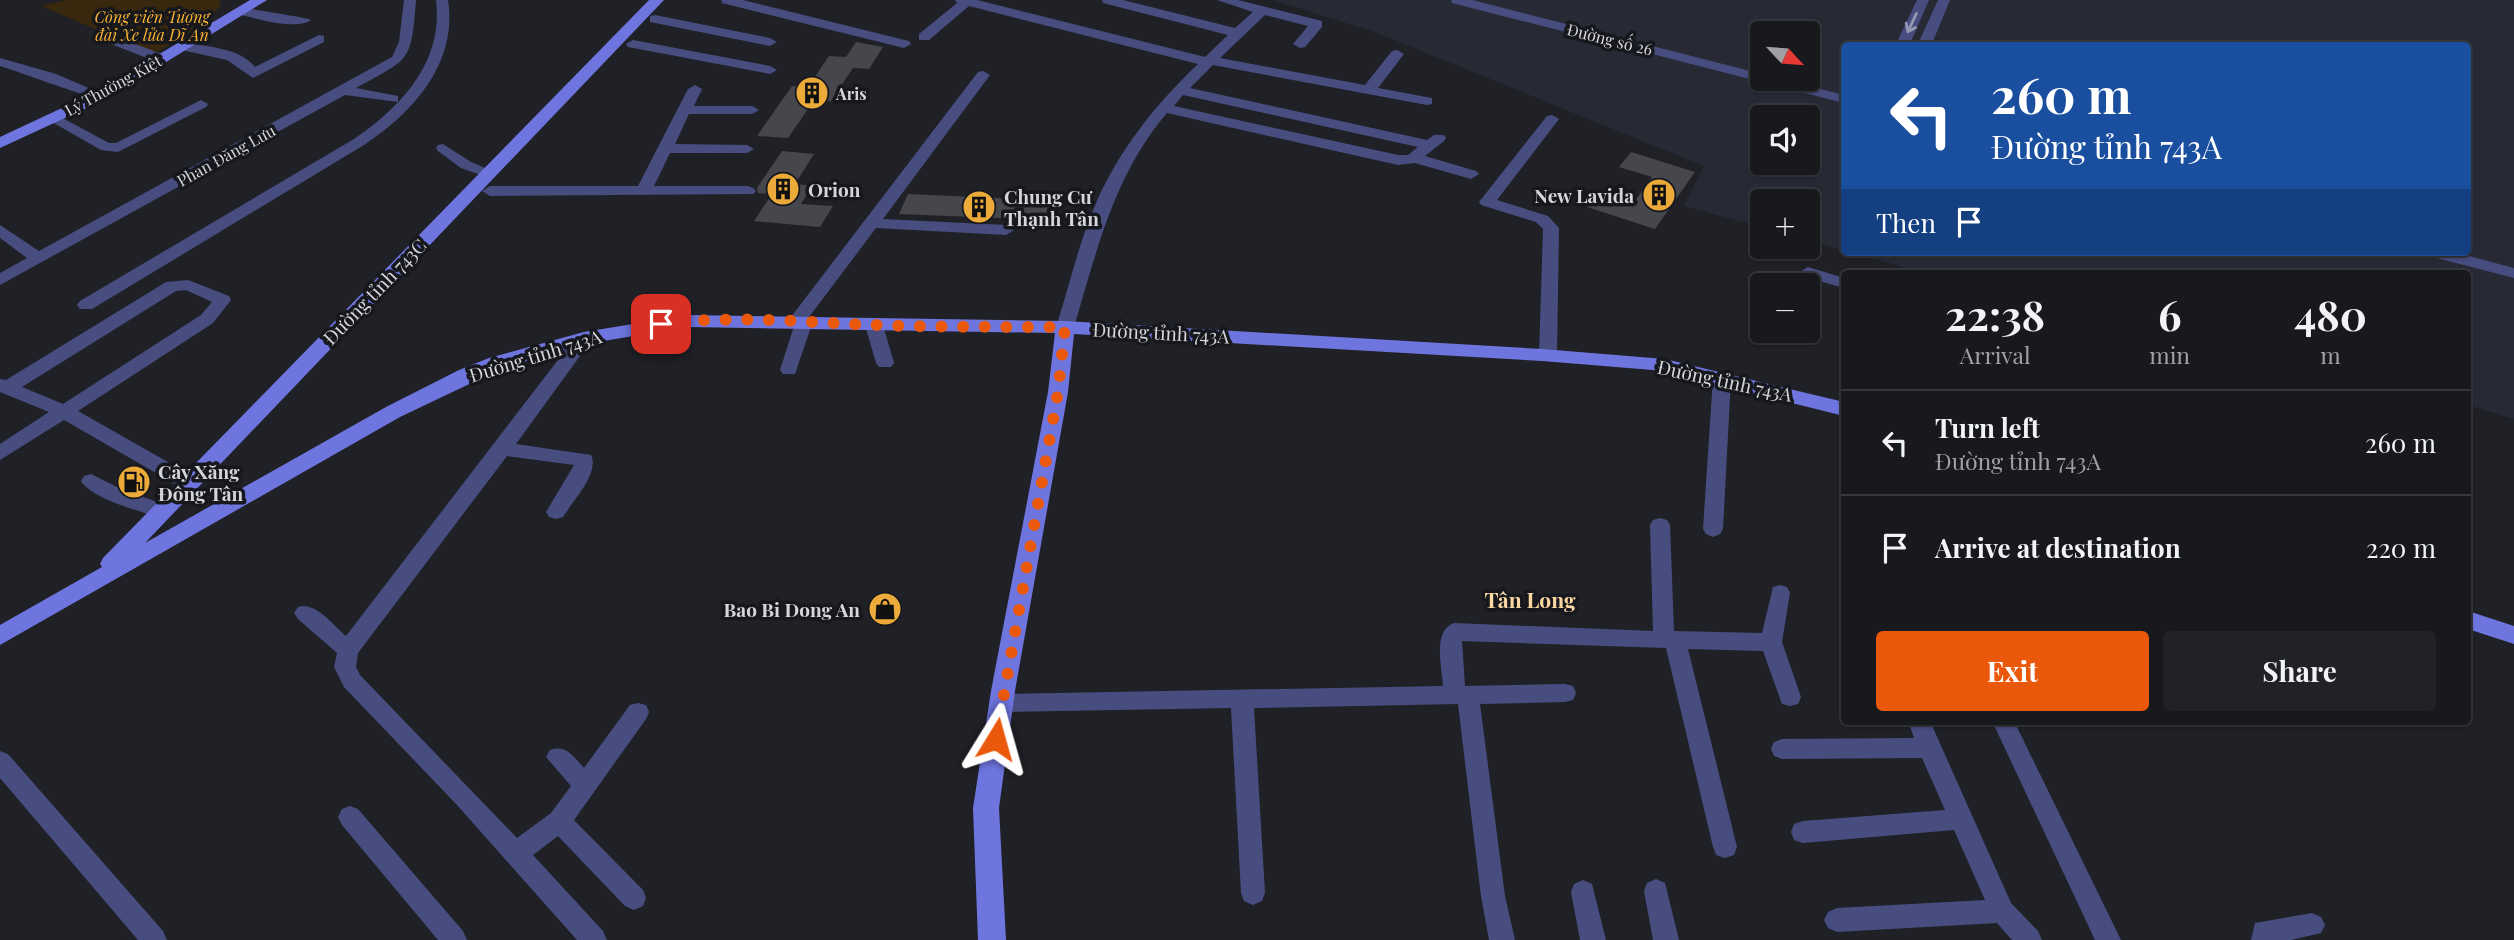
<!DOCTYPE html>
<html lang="en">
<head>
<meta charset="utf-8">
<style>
  :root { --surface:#18191d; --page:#212226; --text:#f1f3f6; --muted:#9fa0a4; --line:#36383b; --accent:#ea580c }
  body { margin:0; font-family:"Playfair Display",serif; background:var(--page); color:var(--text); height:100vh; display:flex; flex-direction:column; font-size:26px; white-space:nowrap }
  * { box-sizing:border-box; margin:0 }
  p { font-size:23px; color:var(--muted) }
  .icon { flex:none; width:38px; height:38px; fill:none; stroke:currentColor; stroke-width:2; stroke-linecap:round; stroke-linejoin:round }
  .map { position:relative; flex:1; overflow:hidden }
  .drawer { position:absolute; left:1841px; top:270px; width:630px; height:455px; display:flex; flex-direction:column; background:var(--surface); border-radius:7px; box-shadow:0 2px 5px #0004,0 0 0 2px var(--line) }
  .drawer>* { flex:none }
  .guide { position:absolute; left:1841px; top:42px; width:630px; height:214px; border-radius:7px; box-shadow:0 2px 5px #0004,0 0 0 2px var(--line); background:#1a4fa0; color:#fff; overflow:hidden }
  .needle { width:46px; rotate:116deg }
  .fabs { position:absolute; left:1750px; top:21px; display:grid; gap:14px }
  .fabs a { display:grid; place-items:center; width:70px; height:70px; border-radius:7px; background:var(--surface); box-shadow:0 2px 5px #0004,0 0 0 2px var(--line); font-size:35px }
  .pin { position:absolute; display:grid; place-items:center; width:60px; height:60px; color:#fff; margin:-30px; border-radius:14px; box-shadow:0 4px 10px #0006 }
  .me { position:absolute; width:77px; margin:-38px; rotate:8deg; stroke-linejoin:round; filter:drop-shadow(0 0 5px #0008) }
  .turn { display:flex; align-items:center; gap:24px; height:147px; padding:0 35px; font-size:32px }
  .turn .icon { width:91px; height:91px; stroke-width:2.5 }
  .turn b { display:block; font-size:49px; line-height:60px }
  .then { display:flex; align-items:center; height:66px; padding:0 35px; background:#0003; gap:14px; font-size:26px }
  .eta { display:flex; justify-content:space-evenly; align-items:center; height:119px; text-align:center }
  .eta b { font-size:42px; font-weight:700; line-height:49px }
  .cta { display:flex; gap:14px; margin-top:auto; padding:14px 35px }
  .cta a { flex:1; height:80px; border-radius:7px; background:var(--accent); color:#fff; font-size:28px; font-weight:700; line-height:80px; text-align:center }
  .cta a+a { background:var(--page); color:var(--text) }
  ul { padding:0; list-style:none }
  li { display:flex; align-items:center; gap:21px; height:105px; padding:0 35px; border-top:2px solid var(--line) }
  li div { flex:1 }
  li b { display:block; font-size:26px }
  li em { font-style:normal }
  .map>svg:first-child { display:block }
</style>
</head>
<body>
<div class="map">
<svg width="2514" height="940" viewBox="0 0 2514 940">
  <rect width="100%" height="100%" fill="#202127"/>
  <path fill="#272935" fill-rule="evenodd" d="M1273 0H2514V419L2468 405V273H1924L1852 252H2468V46H1844V250L1808 240V201H1762V227L1684 206 1704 166 1375 32ZM1762 33H1808V79H1762ZM1762 117H1808V163H1762Z"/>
  <path fill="#38280d" d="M66 0H220L221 5 204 24 154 54 41 6Z"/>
  <g fill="#45474d">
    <path d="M856 42 883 47 869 69 853 68 831 101 814 100 788 138 757 136 792 86 808 87 829 56 846 57Z"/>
    <path d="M782 151 814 154 795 184 812 186 801 204 833 206 820 227 754 221 772 194 758 193 757 188Z"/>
    <path d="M1631 152 1695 172 1655 229 1587 207 1600 190 1635 201 1652 177 1619 167Z"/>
    <path d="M908 194 1059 201 1053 220 899 214Z"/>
  </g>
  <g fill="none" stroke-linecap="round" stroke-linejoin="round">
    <g fill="#484d80" fill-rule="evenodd">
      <path d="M404 0H416C411 64 410 58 356 88L398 96V102L345 95 0 285V273L27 258 0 238V225L39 251 392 57 399 42Z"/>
      <path d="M436 0H448C458 63 413 113 364 145L92 309H80L77 305 80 301 354 139C401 107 444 62 436 0Z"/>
      <path d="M721 0H743L909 41 911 44 904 48 722 3Z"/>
      <path d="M955 0H977L1205 57 1228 35 1103 3 1102 0H1123L1235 28 1253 12 1217 0H1238L1322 21V27L1305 47 1300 48 1293 44 1308 26 1265 15 1220 58 1365 85 1392 51 1397 50 1404 54 1378 88 1432 98V104L1427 105 1213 65 1190 88 1427 140 1434 135H1444L1446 138 1444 141 1425 156 1476 171 1479 174 1471 179 1415 163 1398 165 1167 113C1114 175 1097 250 1074 327L1065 333 1059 331 1056 327C1069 287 1078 246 1094 208 1117 152 1155 105 1198 64L969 6 929 40H919V34L957 3ZM1183 95 1418 147 1408 155H1398L1174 106Z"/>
      <path d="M1451 0H1472L1762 74V79H1782L1844 95V103L1452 3Z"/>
      <path d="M1917 0H1929L1909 46H1895Z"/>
      <path d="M1938 0H1950L1931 46H1917Z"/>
      <path d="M242 7C253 10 307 17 311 20 296 31 255 18 237 14L235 11Z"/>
      <path d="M655 15 770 38 777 42 770 46 650 22V16Z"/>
      <path d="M106 33 167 56 169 59 167 62H157L101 40V34Z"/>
      <path d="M319 35 324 36V42L253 78 227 60 177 49 175 46 182 42C206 47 239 47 255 67Z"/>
      <path d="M633 40 770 66 777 70 770 74 628 47 626 44Z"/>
      <path d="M0 58 56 74 107 96 105 99C96 101 17 71 0 66Z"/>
      <path d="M983 71 990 75 883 219 1006 225 1014 230 1006 235 876 228 809 317 813 321 795 374H783L780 370 794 326 788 321 791 317 978 72Z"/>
      <path d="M695 85 702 89 694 106H752L759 110 752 114H689L675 144 747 145 754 149 747 153H670L654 186H748L753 188 756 191 753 194 490 196 482 191 490 186H638L688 89Z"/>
      <path d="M201 100 208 104 206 107 118 152 101 150 45 118 47 115H57L109 143H116Z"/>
      <path d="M1552 115 1559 119 1497 200 1548 216 1559 228 1557 355 1548 361 1539 355 1543 229 1536 222 1481 205 1479 202 1547 116Z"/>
      <path d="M443 144 471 162 497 173 489 178 461 168 438 151 436 148 438 145Z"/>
      <path d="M2427 252H2454L2514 268V278L2429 256Z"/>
      <path d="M1808 267 1844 278V288L1802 276 1800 272Z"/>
      <path d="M188 280 229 296 231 300 213 323 78 411 196 478 199 483 196 488H182L64 420 0 460V444L49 412 0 392V379L6 380 166 282ZM186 290 212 302 201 315 63 404 22 387 176 291Z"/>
      <path d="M874 319 883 325 894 363 891 367H879L876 363 865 325Z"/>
      <path d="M584 332 593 338 516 444 591 455C600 473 572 502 563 517L556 519 549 517 546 512 574 465 507 456 358 653 356 667 360 675 517 838 551 813 571 786 546 757 550 750C566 744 574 757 584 768L630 705 638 703 646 705 649 712 646 719 574 820 643 890 646 898 643 906 634 910 625 906 558 836 533 855 603 931 607 940H577L457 805 344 687 334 667 337 653 298 619 294 613 298 607C315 601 333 625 346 636L578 334Z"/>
      <path d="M1722 372 1731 378 1723 529 1720 534 1713 537 1706 534 1703 529 1713 378Z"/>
      <path d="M91 474 123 490 169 506 172 511 169 516 162 518C142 512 92 499 81 481L84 476Z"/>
      <path d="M1660 518 1667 520 1670 525 1674 631 1762 633 1773 587 1780 585 1787 587 1790 593 1782 642 1801 697 1798 704 1790 706 1782 704 1763 651 1688 649 1737 847 1734 855 1725 858 1716 855 1713 847 1666 648 1462 641 1465 686 1565 684 1573 686 1576 693 1573 700 1565 702 1480 704 1505 896 1515 940H1489L1481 896 1458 704 1254 708 1265 893 1262 901 1253 905 1244 901 1241 893 1231 708 1001 712 993 710 990 703 993 696 1001 694 1443 686C1442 667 1432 631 1454 623L1653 631 1650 525 1653 520Z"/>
      <path d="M1908 721H1930L2011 903 2038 931 2042 940H2012L1997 923 1837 932 1828 928 1824 920 1828 912 1837 908 1985 900 1954 830 1803 843 1794 840 1791 832 1794 824 1803 821 1945 810 1922 758 1782 759 1774 756 1771 749 1774 742 1782 739 1914 738Z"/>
      <path d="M1992 721H2014L2121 940H2095Z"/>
      <path d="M0 751 8 754 163 931 167 940H138L0 778Z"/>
      <path d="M350 806 358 809 463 931 467 940H438L342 825 338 817 342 809Z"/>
      <path d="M1656 879 1665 883 1679 940H1653L1644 891 1647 883Z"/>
      <path d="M1583 880 1592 884 1606 940H1580L1571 892 1574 884Z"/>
      <path d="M2312 913 2321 917 2325 925 2321 933 2291 940H2251L2255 923Z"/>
    </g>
    <g fill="#6e75df" fill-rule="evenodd">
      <path d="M250 0H267L106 99 0 148V137L94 93Z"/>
      <path d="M649 0H664L145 543 386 407 459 370 489 358 584 332 688 315 1065 321 1542 349 1665 359 1844 402V416L1665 371 1542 361 1074 334 1068 392 1015 691 999 808 1006 940H978L973 808 991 691 1048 392 1055 333 688 327 585 344 503 368 400 417 0 645V625L102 567 100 564 103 558Z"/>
      <path d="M2468 611 2514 626V644L2468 629Z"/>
    </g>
  </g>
  <defs><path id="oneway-shaft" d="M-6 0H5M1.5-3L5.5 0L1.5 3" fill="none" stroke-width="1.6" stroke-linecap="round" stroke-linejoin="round" transform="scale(1.75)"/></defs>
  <use stroke="#9698b2" href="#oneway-shaft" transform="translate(1912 23) rotate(115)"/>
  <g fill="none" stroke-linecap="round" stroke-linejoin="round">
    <path stroke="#ea580c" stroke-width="12" stroke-dasharray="0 21.6" d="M661 324C731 315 803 322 873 325 937 327 1001 327 1065 327L1058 392 996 739"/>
  </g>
  <defs>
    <symbol id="building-disc" viewBox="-11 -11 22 22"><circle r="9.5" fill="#ebaa39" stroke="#17181d"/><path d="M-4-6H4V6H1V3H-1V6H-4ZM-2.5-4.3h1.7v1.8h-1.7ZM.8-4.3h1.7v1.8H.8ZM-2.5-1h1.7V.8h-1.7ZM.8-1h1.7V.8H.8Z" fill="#111"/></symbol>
    <symbol id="fuel-disc" viewBox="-11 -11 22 22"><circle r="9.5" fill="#ebaa39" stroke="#17181d"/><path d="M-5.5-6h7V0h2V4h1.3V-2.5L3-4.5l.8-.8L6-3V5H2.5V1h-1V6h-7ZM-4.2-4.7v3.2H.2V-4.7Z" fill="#111"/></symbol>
    <symbol id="shop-disc" viewBox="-11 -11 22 22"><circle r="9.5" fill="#ebaa39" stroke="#17181d"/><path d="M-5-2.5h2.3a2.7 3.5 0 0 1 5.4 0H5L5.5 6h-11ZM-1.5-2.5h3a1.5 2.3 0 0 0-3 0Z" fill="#111"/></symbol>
  </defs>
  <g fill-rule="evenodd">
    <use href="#building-disc" x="793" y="74" width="38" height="38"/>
    <use href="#building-disc" x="764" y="170" width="38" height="38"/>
    <use href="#building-disc" x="1640" y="176" width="38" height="38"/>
    <use href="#building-disc" x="960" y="188" width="38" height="38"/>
    <use href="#fuel-disc" x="115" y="463" width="38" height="38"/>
    <use href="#shop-disc" x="866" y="590" width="38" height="38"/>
  </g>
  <g text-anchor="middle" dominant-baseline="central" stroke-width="7" stroke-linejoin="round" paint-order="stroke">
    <g font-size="16" font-style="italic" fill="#fbb331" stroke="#17181d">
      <text x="152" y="16">Công viên Tượng<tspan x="152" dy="18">đài Xe lửa Dĩ An</tspan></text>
    </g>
    <g font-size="16" fill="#d5d6da" stroke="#17181d">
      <text transform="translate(1610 39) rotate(14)">Đường số 26</text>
      <text transform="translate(113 85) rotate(-29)">Lý Thường Kiệt</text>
      <text transform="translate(226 155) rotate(-29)">Phan Đăng Lưu</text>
    </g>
    <g font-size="16" font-weight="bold" fill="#d5d6da" stroke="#17181d" text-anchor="start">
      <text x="836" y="93">Aris</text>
    </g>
    <g font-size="19" font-weight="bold" fill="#d5d6da" stroke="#17181d" text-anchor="start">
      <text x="808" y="189">Orion</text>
      <text x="1634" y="195" text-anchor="end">New Lavida</text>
      <text x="1004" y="196">Chung Cư<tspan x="1004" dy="22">Thạnh Tân</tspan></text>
      <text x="158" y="471">Cây Xăng<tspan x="158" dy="22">Đông Tân</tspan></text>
      <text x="860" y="609" text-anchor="end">Bao Bi Dong An</text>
    </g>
    <g font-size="19" fill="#d5d6da" stroke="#17181d">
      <text transform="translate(374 291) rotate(-46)">Đường tỉnh 743C</text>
      <text transform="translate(1161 332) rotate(3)">Đường tỉnh 743A</text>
      <text transform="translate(535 355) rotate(-17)">Đường tỉnh 743A</text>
      <text transform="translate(1725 380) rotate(12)">Đường tỉnh 743A</text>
    </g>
    <g font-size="21" font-weight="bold" fill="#fcd7a2" stroke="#17181d">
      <text x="1530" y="599">Tân Long</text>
    </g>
  </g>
</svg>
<div class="fabs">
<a><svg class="needle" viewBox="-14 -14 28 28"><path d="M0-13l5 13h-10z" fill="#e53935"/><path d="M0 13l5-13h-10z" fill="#9fa0a4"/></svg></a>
<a><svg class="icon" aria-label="sound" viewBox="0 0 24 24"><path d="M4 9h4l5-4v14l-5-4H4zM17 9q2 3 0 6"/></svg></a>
<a>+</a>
<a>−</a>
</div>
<div class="pin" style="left:661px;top:324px;background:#d93025"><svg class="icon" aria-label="arrive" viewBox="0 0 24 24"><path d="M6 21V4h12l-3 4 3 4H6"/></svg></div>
<svg class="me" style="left:996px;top:739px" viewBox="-20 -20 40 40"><path d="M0-17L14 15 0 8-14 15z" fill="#ea580c" stroke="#fff" stroke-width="4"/></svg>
<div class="guide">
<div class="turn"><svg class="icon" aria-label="left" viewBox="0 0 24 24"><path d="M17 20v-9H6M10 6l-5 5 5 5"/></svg><div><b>260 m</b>Đường tỉnh 743A</div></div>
<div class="then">Then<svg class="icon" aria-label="arrive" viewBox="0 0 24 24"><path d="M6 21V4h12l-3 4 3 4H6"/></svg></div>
</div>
<section class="drawer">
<div class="eta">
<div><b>22:38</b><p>Arrival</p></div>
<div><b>6</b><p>min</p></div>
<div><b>480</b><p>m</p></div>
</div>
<ul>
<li><svg class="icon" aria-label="left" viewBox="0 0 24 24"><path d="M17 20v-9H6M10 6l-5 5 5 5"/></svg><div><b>Turn left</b><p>Đường tỉnh 743A</p></div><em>260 m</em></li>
<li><svg class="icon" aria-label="arrive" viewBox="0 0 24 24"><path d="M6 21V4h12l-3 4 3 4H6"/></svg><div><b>Arrive at destination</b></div><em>220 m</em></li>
</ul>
<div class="cta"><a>Exit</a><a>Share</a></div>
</section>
</div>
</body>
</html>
